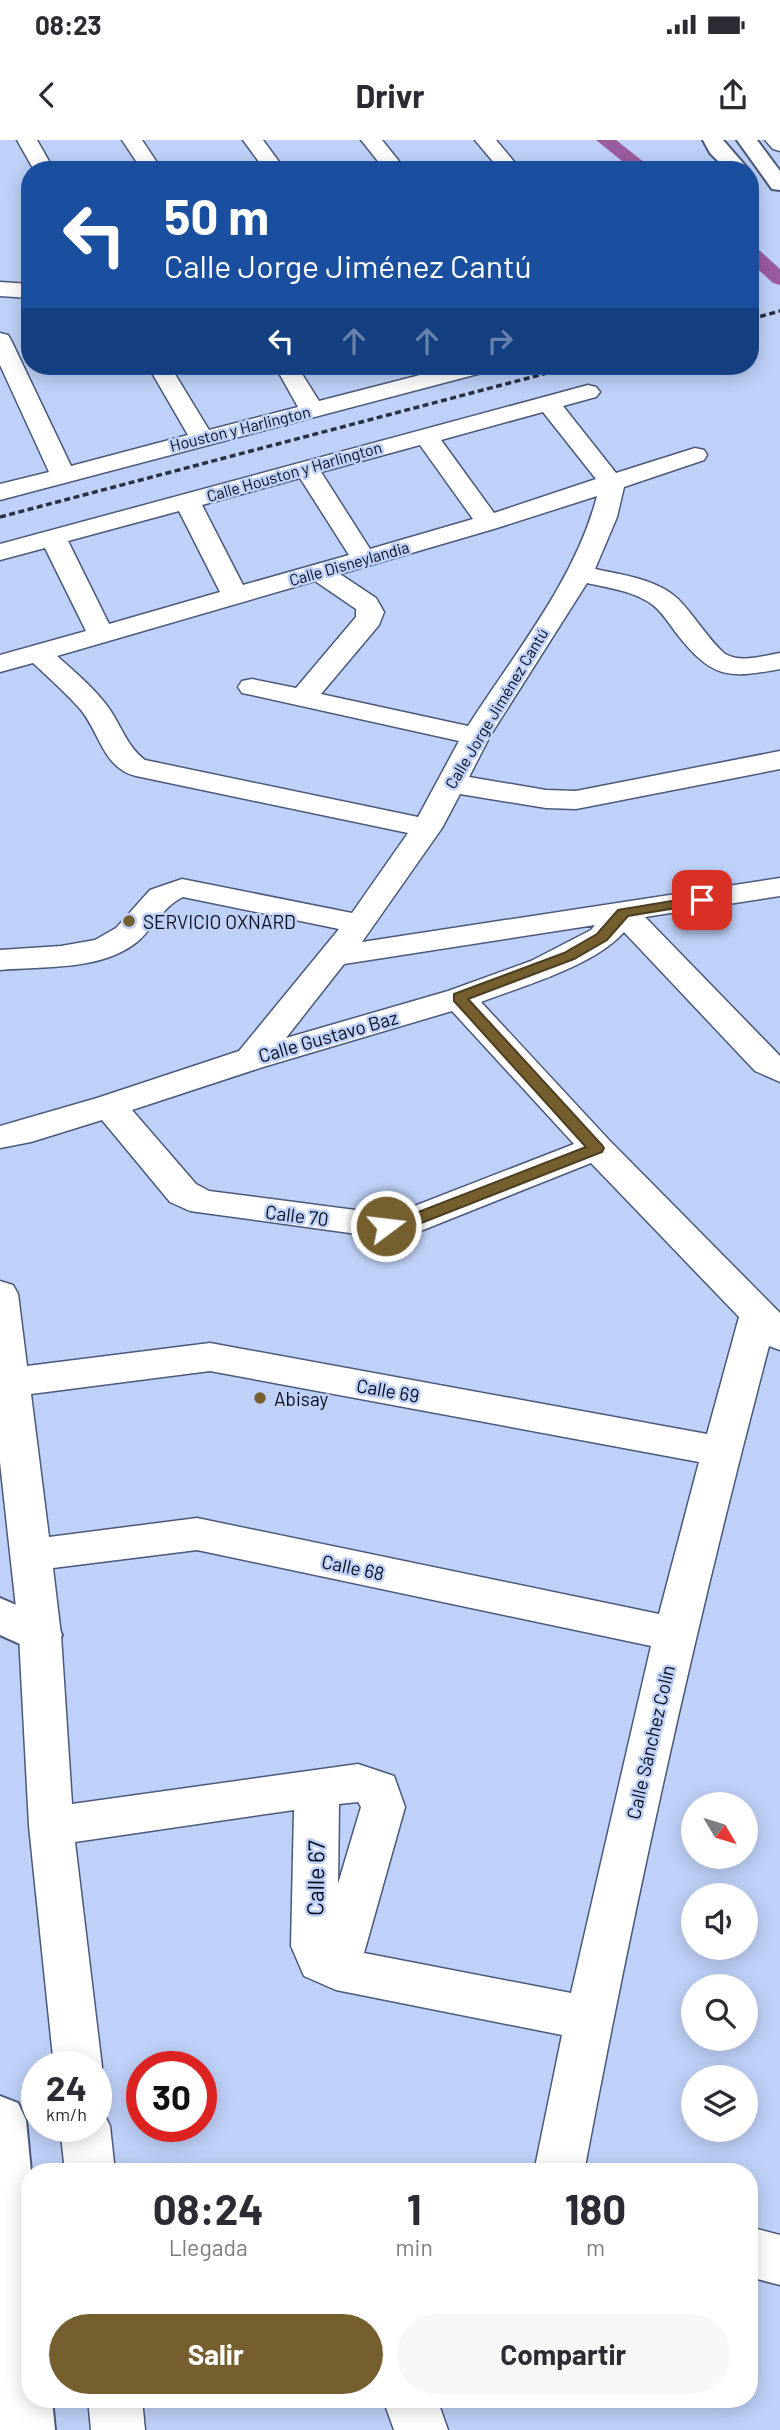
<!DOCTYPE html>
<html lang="es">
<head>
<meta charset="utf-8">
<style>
  :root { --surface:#fff; --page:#f7f7f7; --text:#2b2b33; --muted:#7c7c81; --accent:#755f2f }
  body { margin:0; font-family:Barlow,sans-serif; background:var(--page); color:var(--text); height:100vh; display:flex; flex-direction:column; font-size:26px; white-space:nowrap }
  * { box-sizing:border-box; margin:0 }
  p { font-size:23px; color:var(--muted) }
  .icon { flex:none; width:38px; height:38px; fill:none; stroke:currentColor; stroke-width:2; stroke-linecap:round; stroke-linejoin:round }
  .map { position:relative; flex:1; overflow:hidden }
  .sheet { position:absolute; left:21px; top:2023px; width:737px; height:245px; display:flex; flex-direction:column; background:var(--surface); border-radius:28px; box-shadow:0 4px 18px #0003 }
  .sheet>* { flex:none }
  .guide { position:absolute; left:21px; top:21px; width:738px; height:214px; border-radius:28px; box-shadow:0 4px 18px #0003; background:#1a4fa0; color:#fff; overflow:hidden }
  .needle { width:46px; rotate:128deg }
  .controls { position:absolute; left:681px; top:1652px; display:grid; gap:14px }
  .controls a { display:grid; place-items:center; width:77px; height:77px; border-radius:50%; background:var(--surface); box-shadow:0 4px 18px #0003; font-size:35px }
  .speed { position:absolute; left:21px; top:1911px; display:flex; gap:14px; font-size:35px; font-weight:700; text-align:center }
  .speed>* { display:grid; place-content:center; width:91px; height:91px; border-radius:50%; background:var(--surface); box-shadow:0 4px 18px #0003; line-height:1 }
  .speed small { font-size:18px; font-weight:400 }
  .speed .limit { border:10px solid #d22; background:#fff; color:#111 }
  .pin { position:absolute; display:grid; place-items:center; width:60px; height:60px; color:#fff; margin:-30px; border-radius:14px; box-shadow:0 4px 10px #0006 }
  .me { position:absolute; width:77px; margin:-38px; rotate:75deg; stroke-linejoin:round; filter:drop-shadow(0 0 5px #0008) }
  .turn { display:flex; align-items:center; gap:24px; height:147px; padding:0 28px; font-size:32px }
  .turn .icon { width:91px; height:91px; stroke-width:2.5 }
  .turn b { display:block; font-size:49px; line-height:60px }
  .lanes { display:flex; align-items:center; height:66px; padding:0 28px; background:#0003; justify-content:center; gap:35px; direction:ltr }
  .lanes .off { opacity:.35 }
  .eta { display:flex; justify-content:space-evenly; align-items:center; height:119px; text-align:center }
  .eta b { font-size:42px; font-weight:700; line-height:49px }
  .action { display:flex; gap:14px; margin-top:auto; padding:14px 28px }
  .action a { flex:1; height:80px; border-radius:42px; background:var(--accent); color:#fff; font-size:28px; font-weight:700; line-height:80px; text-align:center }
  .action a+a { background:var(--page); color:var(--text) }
  .status { display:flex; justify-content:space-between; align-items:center; height:49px; padding:0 35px; background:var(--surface); direction:ltr }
  .status svg { height:19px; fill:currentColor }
  header { display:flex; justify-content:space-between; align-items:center; height:91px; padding:0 28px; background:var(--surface); font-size:32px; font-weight:700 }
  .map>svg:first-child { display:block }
</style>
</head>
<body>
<div class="status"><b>08:23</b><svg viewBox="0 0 49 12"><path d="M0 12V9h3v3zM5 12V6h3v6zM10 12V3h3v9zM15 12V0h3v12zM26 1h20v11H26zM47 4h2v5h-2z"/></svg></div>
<header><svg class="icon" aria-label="back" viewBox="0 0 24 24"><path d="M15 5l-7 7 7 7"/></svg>Drivr<svg class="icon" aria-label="share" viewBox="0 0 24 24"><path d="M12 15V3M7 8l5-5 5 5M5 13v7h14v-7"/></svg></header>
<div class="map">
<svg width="780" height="2290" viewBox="0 0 780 2290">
  <rect width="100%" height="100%" fill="#bfd1f8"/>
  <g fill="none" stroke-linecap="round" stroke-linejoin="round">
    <g fill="#9b5c9e" fill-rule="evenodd">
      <path d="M596 0H616L654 30H633Z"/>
      <path d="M751 107 758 109 780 129V145L773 143 751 123Z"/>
    </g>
    <defs>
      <g id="minor">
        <path d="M17 0H37L54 30H34Z"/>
        <path d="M122 0H142L162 30H142Z"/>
        <path d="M243 0H263L285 30H265Z"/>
        <path d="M361 0H382L406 30H385Z"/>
        <path d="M475 0H496L521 30H500Z"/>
        <path d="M765 0H780V11L773 9Z"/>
        <path d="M0 142 30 144V158L0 156Z"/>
        <path d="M0 193 8 195 11 200 71 326 188 295 148 226H170L209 290 298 267 275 226H297L319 261 455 226H493L489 231 0 360V344L49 332 0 225Z"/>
        <path d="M588 245 596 247 600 252 596 257 563 266 616 333 695 308 704 310 707 315 704 320 624 347 617 377 595 429C622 435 657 439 678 459 695 476 706 497 725 514 741 523 762 516 780 513V529C727 539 712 538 677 494 670 485 663 473 653 465 634 451 609 448 587 443L490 596 469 637 546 650 576 651 780 611V629L576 669 546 668 460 654 442 688 362 802 780 738V756L645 777 780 916V942L755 931 624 792C594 826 523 846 481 862L609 1000 780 1173V1210L769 1206C697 1479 636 1754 584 2032H534L562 1895 336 1850 304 1836 291 1806 294 1670 75 1702 102 1927 96 1940V1927H54L29 1686 19 1495 0 1322V1141L13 1145 18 1154 27 1226 210 1203 707 1294 739 1177 591 1023 418 1092 386 1098 190 1071 170 1062 102 980 31 1002 0 1008V986L97 958 239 911 339 789 183 757C162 767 154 788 137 802 101 831 43 826 0 830V810L61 806 95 800 116 788 150 750 182 739 352 773 408 693 136 636C103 628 100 593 81 570 66 553 49 538 33 523L0 532V515L86 491 45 408 0 420V404ZM543 272 596 339 494 373 441 300ZM420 305 473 379 370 409 321 332ZM300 338 349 415 243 445 202 365ZM597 356C576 439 514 514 468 586L321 554 379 485 384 472 376 458 340 434 497 388ZM179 371 220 452 109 484 68 401ZM315 441 356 469V477L296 548 252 539 242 541 238 547 242 553 252 555 459 601 418 677 145 620C127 607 121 585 108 567 94 548 75 532 57 516ZM595 785 591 790 531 821 448 851 286 898 344 824ZM452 871 574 1004 399 1072 386 1074 209 1051 196 1044 132 970 263 927ZM210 1231 699 1322 659 1474 197 1378 49 1397 31 1254ZM197 1410 651 1506 571 1853 364 1813 405 1667 394 1636 358 1624 72 1664 61 1495 53 1428ZM358 1662 361 1667 338 1744 339 1664Z"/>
        <path d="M96 1967 102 1970 110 1986 115 2032H65L60 1986H96Z"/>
        <path d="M749 2087 780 2095V2145L749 2137Z"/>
        <path d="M88 2259H142L145 2290H91Z"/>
        <path d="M383 2259H437L448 2290H394Z"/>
      </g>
      <g id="major">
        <path d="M0 1458 56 1482 62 1495 56 1508 40 1513 0 1495Z"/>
        <path d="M0 1956 18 1963 26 1980 31 2032 30 2259H52L55 2290H0Z"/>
      </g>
      <g id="highway">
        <path d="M703 0H723L749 30H727L710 13Z"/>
        <path d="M737 0H757L780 31V50L772 49Z"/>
      </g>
    </defs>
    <use href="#minor" stroke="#4a597a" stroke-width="3"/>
    <use href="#major" stroke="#4a597a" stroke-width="4"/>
    <use href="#highway" stroke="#4a597a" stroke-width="4"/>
    <use href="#minor" fill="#fff" fill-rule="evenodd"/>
    <use href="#major" fill="#fff" fill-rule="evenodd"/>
    <use href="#highway" fill="#fff" fill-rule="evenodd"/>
    <g stroke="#283041" stroke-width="3.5" stroke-dasharray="6 3.5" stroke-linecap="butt">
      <path d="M751 179 780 171"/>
      <path d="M0 377 574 226"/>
    </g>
  </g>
  <path fill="#755f2f" stroke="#4c3e1f" stroke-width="2" d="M702 756 708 760 706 763 628 776 607 800 574 819 468 859 602 1005 604 1008 602 1012 411 1087 386 1092 381 1090 379 1086 381 1083 403 1078 586 1007 454 861V854L564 813 597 794 618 770Z"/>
  <g fill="#755f2f" stroke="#bfd1f8" stroke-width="2.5">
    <circle cx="129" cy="781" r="7"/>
    <circle cx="260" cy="1258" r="7"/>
  </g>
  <g text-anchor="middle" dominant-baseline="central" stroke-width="5" stroke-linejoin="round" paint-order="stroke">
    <g font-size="16" fill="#080d1a" stroke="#bfd1f8">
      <text transform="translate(240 288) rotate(-14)">Houston y Harlington</text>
      <text transform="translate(294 331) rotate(-16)">Calle Houston y Harlington</text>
      <text transform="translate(349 423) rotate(-16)">Calle Disneylandia</text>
      <text transform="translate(496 568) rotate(-59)">Calle Jorge Jiménez Cantú</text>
    </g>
    <g font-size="19" fill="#080d1a" stroke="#bfd1f8" text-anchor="start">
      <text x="143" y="781">SERVICIO OXNARD</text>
      <text x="274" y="1258">Abisay</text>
    </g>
    <g font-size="19" fill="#080d1a" stroke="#bfd1f8">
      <text transform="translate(328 896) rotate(-16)">Calle Gustavo Baz</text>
      <text transform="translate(297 1075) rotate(7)">Calle 70</text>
      <text transform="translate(388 1250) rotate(10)">Calle 69</text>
      <text transform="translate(353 1427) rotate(12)">Calle 68</text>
      <text transform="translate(650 1602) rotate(-77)">Calle Sánchez Colín</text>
    </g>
    <g font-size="23" fill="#080d1a" stroke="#bfd1f8">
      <text transform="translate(315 1738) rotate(-89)">Calle 67</text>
    </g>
  </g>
</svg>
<div class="controls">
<a><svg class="needle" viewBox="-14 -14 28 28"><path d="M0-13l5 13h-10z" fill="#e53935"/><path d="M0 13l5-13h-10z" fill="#7c7c81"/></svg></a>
<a><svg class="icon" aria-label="sound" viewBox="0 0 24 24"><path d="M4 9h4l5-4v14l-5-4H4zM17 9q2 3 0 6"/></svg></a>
<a><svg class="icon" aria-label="search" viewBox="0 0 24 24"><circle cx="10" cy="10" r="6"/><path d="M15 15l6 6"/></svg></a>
<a><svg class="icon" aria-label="layers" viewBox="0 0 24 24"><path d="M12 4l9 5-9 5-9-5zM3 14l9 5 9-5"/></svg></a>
</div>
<div class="speed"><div>24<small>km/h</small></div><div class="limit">30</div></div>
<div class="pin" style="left:702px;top:760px;background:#d93025"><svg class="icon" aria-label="arrive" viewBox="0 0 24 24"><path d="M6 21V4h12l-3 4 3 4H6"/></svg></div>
<svg class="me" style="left:386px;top:1086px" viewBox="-20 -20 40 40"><circle r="17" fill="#755f2f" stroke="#fff" stroke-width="3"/><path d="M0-11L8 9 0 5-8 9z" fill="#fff"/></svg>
<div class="guide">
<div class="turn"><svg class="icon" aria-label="left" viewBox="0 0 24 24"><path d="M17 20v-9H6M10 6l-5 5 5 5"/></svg><div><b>50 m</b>Calle Jorge Jiménez Cantú</div></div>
<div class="lanes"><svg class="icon" aria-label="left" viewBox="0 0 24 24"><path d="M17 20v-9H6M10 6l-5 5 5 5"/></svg><svg class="icon off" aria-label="ahead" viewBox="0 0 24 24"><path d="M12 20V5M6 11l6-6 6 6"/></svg><svg class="icon off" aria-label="ahead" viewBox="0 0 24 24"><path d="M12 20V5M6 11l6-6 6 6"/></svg><svg class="icon off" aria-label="right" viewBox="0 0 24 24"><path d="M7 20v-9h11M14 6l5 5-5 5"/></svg></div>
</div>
<section class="sheet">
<div class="eta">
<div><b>08:24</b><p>Llegada</p></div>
<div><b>1</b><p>min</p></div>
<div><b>180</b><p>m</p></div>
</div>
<div class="action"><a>Salir</a><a>Compartir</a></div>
</section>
</div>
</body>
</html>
